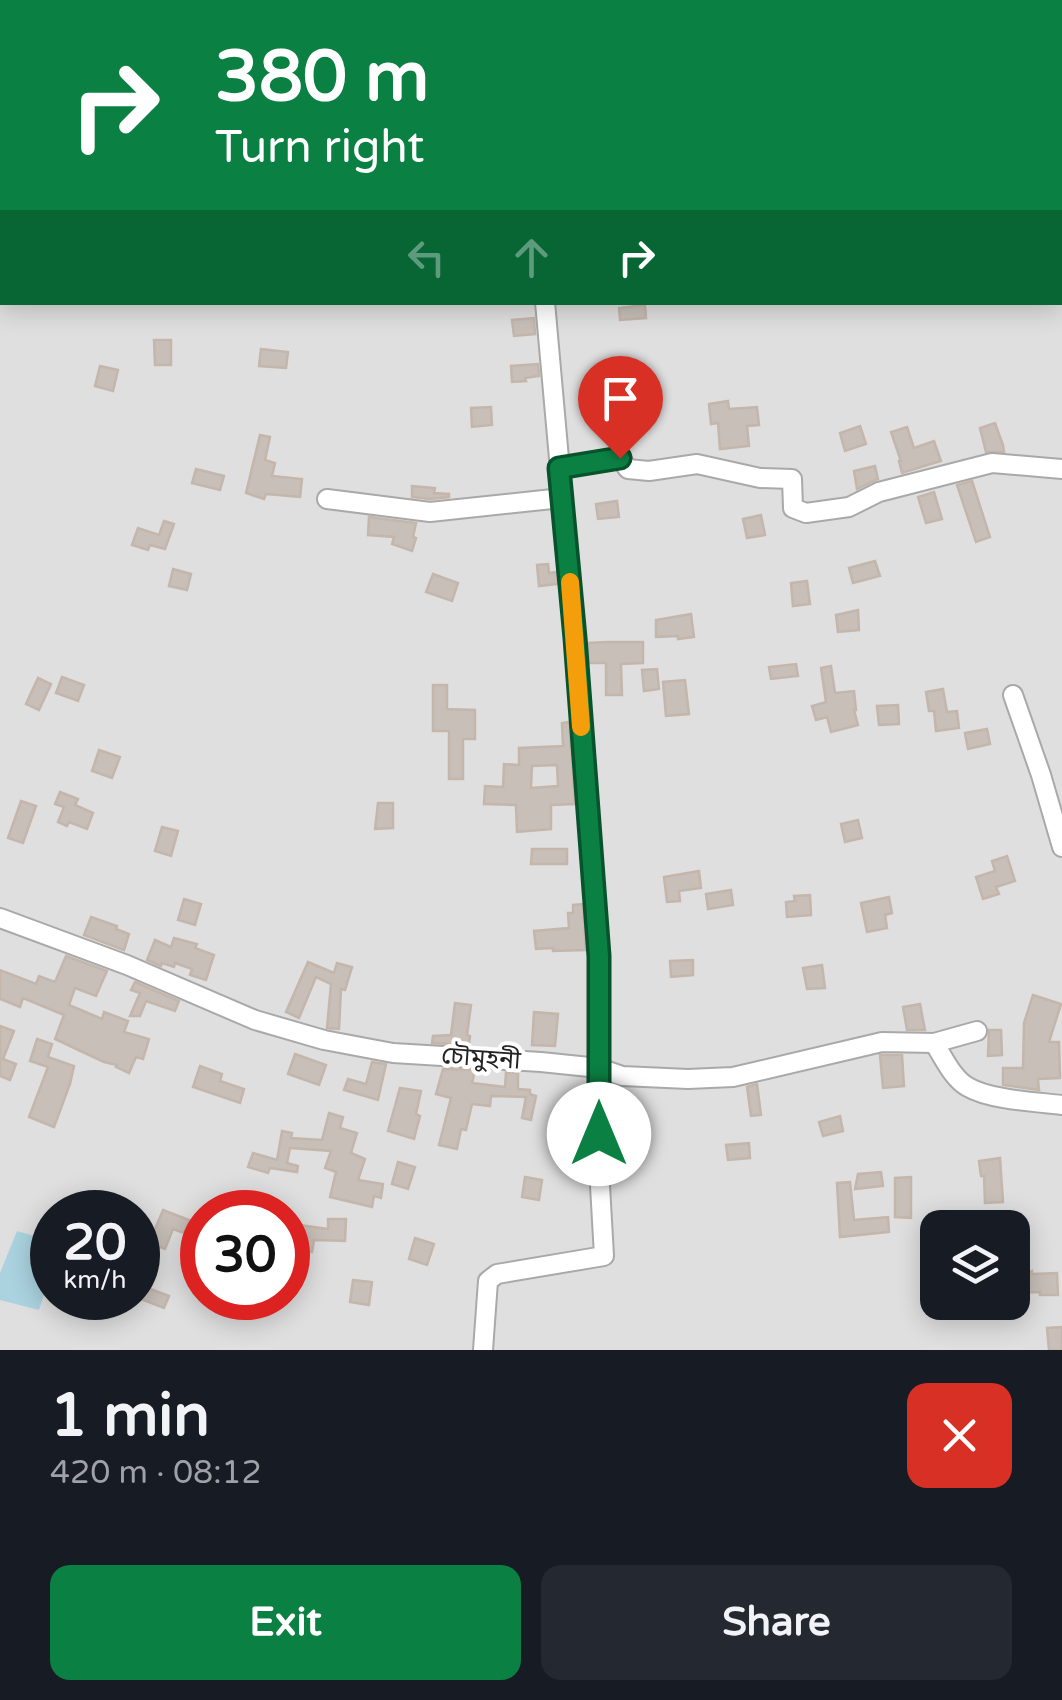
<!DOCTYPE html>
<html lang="en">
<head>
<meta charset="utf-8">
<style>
  :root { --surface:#171b24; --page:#242831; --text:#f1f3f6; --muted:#9ea1a6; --accent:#0b8043 }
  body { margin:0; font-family:"Varela Round","Noto Sans Bengali",sans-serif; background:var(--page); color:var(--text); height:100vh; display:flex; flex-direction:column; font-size:38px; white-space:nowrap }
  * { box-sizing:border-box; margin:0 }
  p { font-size:32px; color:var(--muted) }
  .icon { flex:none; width:55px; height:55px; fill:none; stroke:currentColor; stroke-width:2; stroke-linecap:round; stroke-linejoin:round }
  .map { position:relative; height:1350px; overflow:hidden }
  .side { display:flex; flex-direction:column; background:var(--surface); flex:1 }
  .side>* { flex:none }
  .banner { position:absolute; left:0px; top:0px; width:1062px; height:305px; box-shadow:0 5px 25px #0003; background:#0b8043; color:#fff; overflow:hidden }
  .controls { position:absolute; left:920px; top:1210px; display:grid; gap:20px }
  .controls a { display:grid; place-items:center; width:110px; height:110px; border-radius:20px; background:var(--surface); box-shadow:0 5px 25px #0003; font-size:50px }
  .speed { position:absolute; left:30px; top:1190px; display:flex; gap:20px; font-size:50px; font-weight:700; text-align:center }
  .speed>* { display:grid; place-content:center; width:130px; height:130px; border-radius:50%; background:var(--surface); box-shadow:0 5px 25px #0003; line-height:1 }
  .speed small { font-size:25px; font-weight:400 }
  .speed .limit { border:15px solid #d22; background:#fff; color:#111 }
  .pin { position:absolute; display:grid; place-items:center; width:85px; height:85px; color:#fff; margin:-102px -42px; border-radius:50% 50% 50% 0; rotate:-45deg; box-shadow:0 0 10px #0007 }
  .pin .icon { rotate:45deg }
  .me { position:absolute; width:110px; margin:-55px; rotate:0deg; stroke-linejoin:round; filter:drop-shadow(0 0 8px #0008) }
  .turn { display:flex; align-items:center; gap:35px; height:210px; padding:0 50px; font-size:45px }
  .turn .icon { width:130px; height:130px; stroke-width:2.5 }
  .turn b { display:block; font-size:70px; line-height:85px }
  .lanes { display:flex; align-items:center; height:95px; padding:0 50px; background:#0003; justify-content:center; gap:50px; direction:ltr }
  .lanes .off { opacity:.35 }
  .round { display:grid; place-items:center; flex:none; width:105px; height:105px; border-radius:20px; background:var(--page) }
  .headline { display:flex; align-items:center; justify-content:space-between; height:170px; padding:0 50px }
  h1 { font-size:60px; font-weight:800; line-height:75px }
  .cta { display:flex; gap:20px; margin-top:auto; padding:20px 50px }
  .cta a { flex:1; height:115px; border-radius:20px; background:var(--accent); color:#fff; font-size:40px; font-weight:800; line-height:115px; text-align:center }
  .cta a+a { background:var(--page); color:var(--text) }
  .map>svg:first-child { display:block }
</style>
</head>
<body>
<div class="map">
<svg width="1062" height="1350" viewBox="0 0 1062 1350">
  <rect width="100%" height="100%" fill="#f2efe9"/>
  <path fill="#e0dfdf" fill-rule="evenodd" d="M0 0H1062V1350H0ZM2 2H1060V302H2ZM52 1212H138V1298H52ZM202 1212H288V1298H202ZM938 1228H1012V1302H938Z"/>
  <path fill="#aad3df" d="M17 1231 52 1241V1270L39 1310 0 1300V1273Z"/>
  <g fill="#c7bfb8" stroke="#c4b6ab" stroke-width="2.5" fill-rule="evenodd">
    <path d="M645 305 646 318 620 320 619 308Z"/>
    <path d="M534 318 535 334 514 336 512 320Z"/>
    <path d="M154 340H171V365H155Z"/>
    <path d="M261 349 288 352 286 368 259 366Z"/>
    <path d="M538 364 539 376 525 378 526 381 512 382 511 366Z"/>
    <path d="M100 366 118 370 113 391 95 386Z"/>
    <path d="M728 401 729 409 757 407 759 425 747 426 749 446 720 449 718 423 711 424 709 404Z"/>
    <path d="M491 407 492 425 472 427 471 408Z"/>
    <path d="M995 423 1003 445 1004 452H986L980 428Z"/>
    <path d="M860 426 866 444 845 451 840 433Z"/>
    <path d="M907 427 914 448 934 441 941 461 902 473 899 461H901L891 432Z"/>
    <path d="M260 435 270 437 265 460 275 463 272 476 302 479 300 497 266 494 264 499 246 493Z"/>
    <path d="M875 466 878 479 857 489 854 471Z"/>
    <path d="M196 469 224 476 220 490 192 483Z"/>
    <path d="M972 481 990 537 976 542 957 485Z"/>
    <path d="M412 486 435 488 434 493 449 494V497L430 499 412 497Z"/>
    <path d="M934 492 942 519 926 523 918 497Z"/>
    <path d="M617 501 619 517 598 519 596 504Z"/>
    <path d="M761 515 765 535 747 538 743 519Z"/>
    <path d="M369 517 416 523 413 537 416 538 412 551 392 544 394 537 368 535Z"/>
    <path d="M164 521 174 524 165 549 150 545 148 550 132 545 138 528 159 535Z"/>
    <path d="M875 561 880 576 853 583 849 568Z"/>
    <path d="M548 564 549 573 557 572 558 584 539 586 537 565Z"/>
    <path d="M173 569 191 574 187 590 169 586Z"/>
    <path d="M433 574 458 583 452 601 426 592Z"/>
    <path d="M807 581 810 604 793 606 791 583Z"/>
    <path d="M858 610 859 630 838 632 836 615Z"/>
    <path d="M691 614 694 637 678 639V636L656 637V620Z"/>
    <path d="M607 642H643V663L621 664 622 695H606V663H589L588 643Z"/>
    <path d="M796 664 798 676 771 679 769 667Z"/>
    <path d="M831 666 835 693 854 691 856 710H854L858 725 831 732 827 717 816 720 812 706 826 702 821 668Z"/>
    <path d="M657 669 659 689 644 691 642 670Z"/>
    <path d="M62 677 84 685 78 701 56 693Z"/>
    <path d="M38 678 51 684 39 710 26 704Z"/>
    <path d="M685 680 689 714 666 716 663 682Z"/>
    <path d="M433 685H447V709L475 710V739H463V779H449V731H433Z"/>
    <path d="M943 689 947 712 957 711 959 728 936 731 934 711H929L926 692Z"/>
    <path d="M898 705 899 724 879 725 877 706Z"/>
    <path d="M569 722 575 804 551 805V829L517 832 516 805 484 804 485 786 503 787 504 764 519 765V748L563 746 562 723ZM557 765 558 786 531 788 532 766Z"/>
    <path d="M987 729 990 744 968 749 965 733Z"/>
    <path d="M99 750 120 757 112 778 92 771Z"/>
    <path d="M60 792 78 799 75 805 93 813 87 829 69 822 67 826 58 822 64 807 55 804Z"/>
    <path d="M21 801 36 806 23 843 8 838Z"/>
    <path d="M378 803H393V828L375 829Z"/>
    <path d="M858 820 862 838 845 842 841 824Z"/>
    <path d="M162 827 178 831 171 856 155 851Z"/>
    <path d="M532 849H567V864H531Z"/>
    <path d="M1007 856 1015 881 996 887 999 894 983 899 976 877 995 871 992 861Z"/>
    <path d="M699 871 701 888 679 891 680 901 667 902 664 877Z"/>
    <path d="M731 890 733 905 708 909 706 894Z"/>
    <path d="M810 895 811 915 787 917 786 902 795 901 794 896Z"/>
    <path d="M889 897 892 913 885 915 887 928 867 932 861 903Z"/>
    <path d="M184 899 201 904 195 925 178 920Z"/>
    <path d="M583 904 586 950 553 951V948L536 949 534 931 569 928 568 913H573V905Z"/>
    <path d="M91 917 117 926 116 929 129 934 124 950 84 935Z"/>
    <path d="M174 938 197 944 195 948 214 955 206 980 190 975 192 969 175 963 174 967 162 963 161 966 147 960 155 940 171 947Z"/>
    <path d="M66 956 107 971 96 996 75 988 69 1005 102 1019 104 1012 128 1021 124 1032 149 1039 143 1059 136 1057 129 1073 116 1067 117 1065 104 1062 55 1039 64 1015 23 998 20 1007 0 999V970L36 984 39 976 55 982Z"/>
    <path d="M693 960V975L671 977 670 961Z"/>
    <path d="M308 962 334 973 337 963 352 967 345 990 341 989 339 1029 327 1028 331 984 316 977 299 1018 286 1012Z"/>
    <path d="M822 965 825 988 807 989 803 968Z"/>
    <path d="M135 982 179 1001 175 1011 146 1001 140 1016H130L140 993 131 990Z"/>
    <path d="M1033 995 1061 1004 1049 1042H1059L1060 1078 1038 1079 1039 1090 1003 1085V1068H1023L1024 1023Z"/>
    <path d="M455 1003 471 1005 467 1035 470 1036 469 1045 432 1043 433 1036 451 1035Z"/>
    <path d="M920 1004 925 1030H907L903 1007Z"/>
    <path d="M534 1012 558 1014 555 1046 532 1045Z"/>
    <path d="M0 1026 14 1031 3 1059 16 1064 10 1080 0 1076Z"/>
    <path d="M989 1030H1001L1002 1055 988 1056Z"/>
    <path d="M37 1039 52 1044 48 1057 74 1066 70 1084 54 1127 29 1117 48 1067 30 1061Z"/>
    <path d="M295 1054 326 1065 319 1085 288 1074Z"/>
    <path d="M880 1055H902L904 1086 883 1088Z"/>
    <path d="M372 1062 386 1064 378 1100 344 1090 348 1079 366 1084Z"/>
    <path d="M200 1066 222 1074 220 1081 244 1089 240 1103 193 1087Z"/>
    <path d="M443 1069 475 1070 472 1083 505 1087 506 1072 518 1073V1089L530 1090V1094L536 1096 531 1120 522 1118 526 1097 491 1096 490 1106 472 1104 466 1130 461 1129 457 1149 439 1145 451 1098 436 1094Z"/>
    <path d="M757 1084 761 1115 751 1116 747 1087Z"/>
    <path d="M400 1088 421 1091 416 1114 420 1116 414 1139 388 1131Z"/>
    <path d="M563 1103H586V1131H569V1116H563Z"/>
    <path d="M329 1113 343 1117 340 1128 357 1133 351 1153 365 1159 358 1180 383 1184 381 1198 374 1196 372 1207 330 1197 336 1172 325 1168 331 1151 290 1148 287 1163 298 1166 297 1172 270 1168 268 1173 248 1167 253 1153 277 1160 282 1131 292 1133 291 1138 322 1140Z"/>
    <path d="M840 1116 843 1131 823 1136 819 1122Z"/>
    <path d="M749 1143 750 1158 728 1160 726 1145Z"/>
    <path d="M1000 1158 1003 1202 985 1203 984 1176H981L979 1161Z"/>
    <path d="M398 1162 415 1167 408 1189 392 1184Z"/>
    <path d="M881 1172 883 1186 855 1189 858 1174Z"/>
    <path d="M525 1177 542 1180 539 1200 522 1197Z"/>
    <path d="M911 1177V1218L895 1217V1178Z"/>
    <path d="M850 1182 854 1220 888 1217 889 1232 840 1237 837 1183Z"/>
    <path d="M163 1210 189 1220 184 1233 173 1229 165 1249 149 1243Z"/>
    <path d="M328 1219H346L345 1241 314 1240 312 1252 296 1250 299 1225 328 1229Z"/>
    <path d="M415 1238 434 1244 427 1265 409 1259Z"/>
    <path d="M1012 1253H1028V1272L1032 1271V1274L1057 1273 1058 1295H1040V1292L1013 1293Z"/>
    <path d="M353 1280 372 1282 369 1305 350 1302Z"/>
    <path d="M140 1285 169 1296 164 1308 138 1298Z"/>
    <path d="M1062 1327V1350H1049L1047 1328Z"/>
  </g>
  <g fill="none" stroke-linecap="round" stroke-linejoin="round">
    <defs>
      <g id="minor">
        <path d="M143 0 149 2"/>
        <path d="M628 2 630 0"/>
        <path d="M559 468 620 458 628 469 649 471 697 464 760 478 792 479 793 508 806 513 849 507 879 492 992 463 1062 469"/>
        <path d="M327 499 430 512 562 498"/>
        <path d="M1013 695 1041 775 1062 847"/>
        <path d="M0 918 127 965 255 1020 324 1040 393 1053 541 1062 599 1068 622 1076 688 1079 733 1077 882 1042 934 1043 977 1031"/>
        <path d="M934 1043C944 1058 953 1079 968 1087 990 1100 1037 1102 1062 1105"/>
        <path d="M483 1350 488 1281 497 1274 604 1256 599 1168V956L575 638 545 302"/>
      </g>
    </defs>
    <use href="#minor" stroke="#a9a9a9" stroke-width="22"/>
    <use href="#minor" stroke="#fff" stroke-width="18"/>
  </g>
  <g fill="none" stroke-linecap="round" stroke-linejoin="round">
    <defs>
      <path id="route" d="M599 1134V956L575 638 559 468 620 458"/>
    </defs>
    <use href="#route" stroke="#07532c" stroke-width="25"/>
    <use href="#route" stroke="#0b8043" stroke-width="18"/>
    <path stroke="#f59e0b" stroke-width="18" d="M570 582 581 727"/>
  </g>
  <g text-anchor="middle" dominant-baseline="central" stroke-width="8" stroke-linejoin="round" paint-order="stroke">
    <g font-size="25" fill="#222" stroke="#fff">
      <text transform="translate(481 1058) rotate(4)">চৌমুহনী</text>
    </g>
  </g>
</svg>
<div class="controls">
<a><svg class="icon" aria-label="layers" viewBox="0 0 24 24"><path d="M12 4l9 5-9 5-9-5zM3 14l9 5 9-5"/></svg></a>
</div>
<div class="speed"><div>20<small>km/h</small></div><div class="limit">30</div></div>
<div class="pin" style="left:620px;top:458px;background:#d93025"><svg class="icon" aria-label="arrive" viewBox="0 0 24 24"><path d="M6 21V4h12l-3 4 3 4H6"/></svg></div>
<svg class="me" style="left:599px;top:1134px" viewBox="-20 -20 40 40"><circle r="19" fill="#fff"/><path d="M0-13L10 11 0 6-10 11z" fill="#0b8043"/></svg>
<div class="banner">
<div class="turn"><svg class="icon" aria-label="right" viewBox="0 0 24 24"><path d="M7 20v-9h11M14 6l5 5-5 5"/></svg><div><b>380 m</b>Turn right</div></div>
<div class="lanes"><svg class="icon off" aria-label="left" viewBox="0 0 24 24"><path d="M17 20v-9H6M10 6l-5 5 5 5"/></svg><svg class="icon off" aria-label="ahead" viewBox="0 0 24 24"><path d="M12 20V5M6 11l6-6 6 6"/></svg><svg class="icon" aria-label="right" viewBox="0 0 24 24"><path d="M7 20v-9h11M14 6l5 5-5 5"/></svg></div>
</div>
</div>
<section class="side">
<div class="headline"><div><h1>1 min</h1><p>420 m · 08:12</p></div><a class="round" style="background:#d93025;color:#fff"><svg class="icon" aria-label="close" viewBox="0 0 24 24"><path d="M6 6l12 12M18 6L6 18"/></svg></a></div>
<div class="cta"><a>Exit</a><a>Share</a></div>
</section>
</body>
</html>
